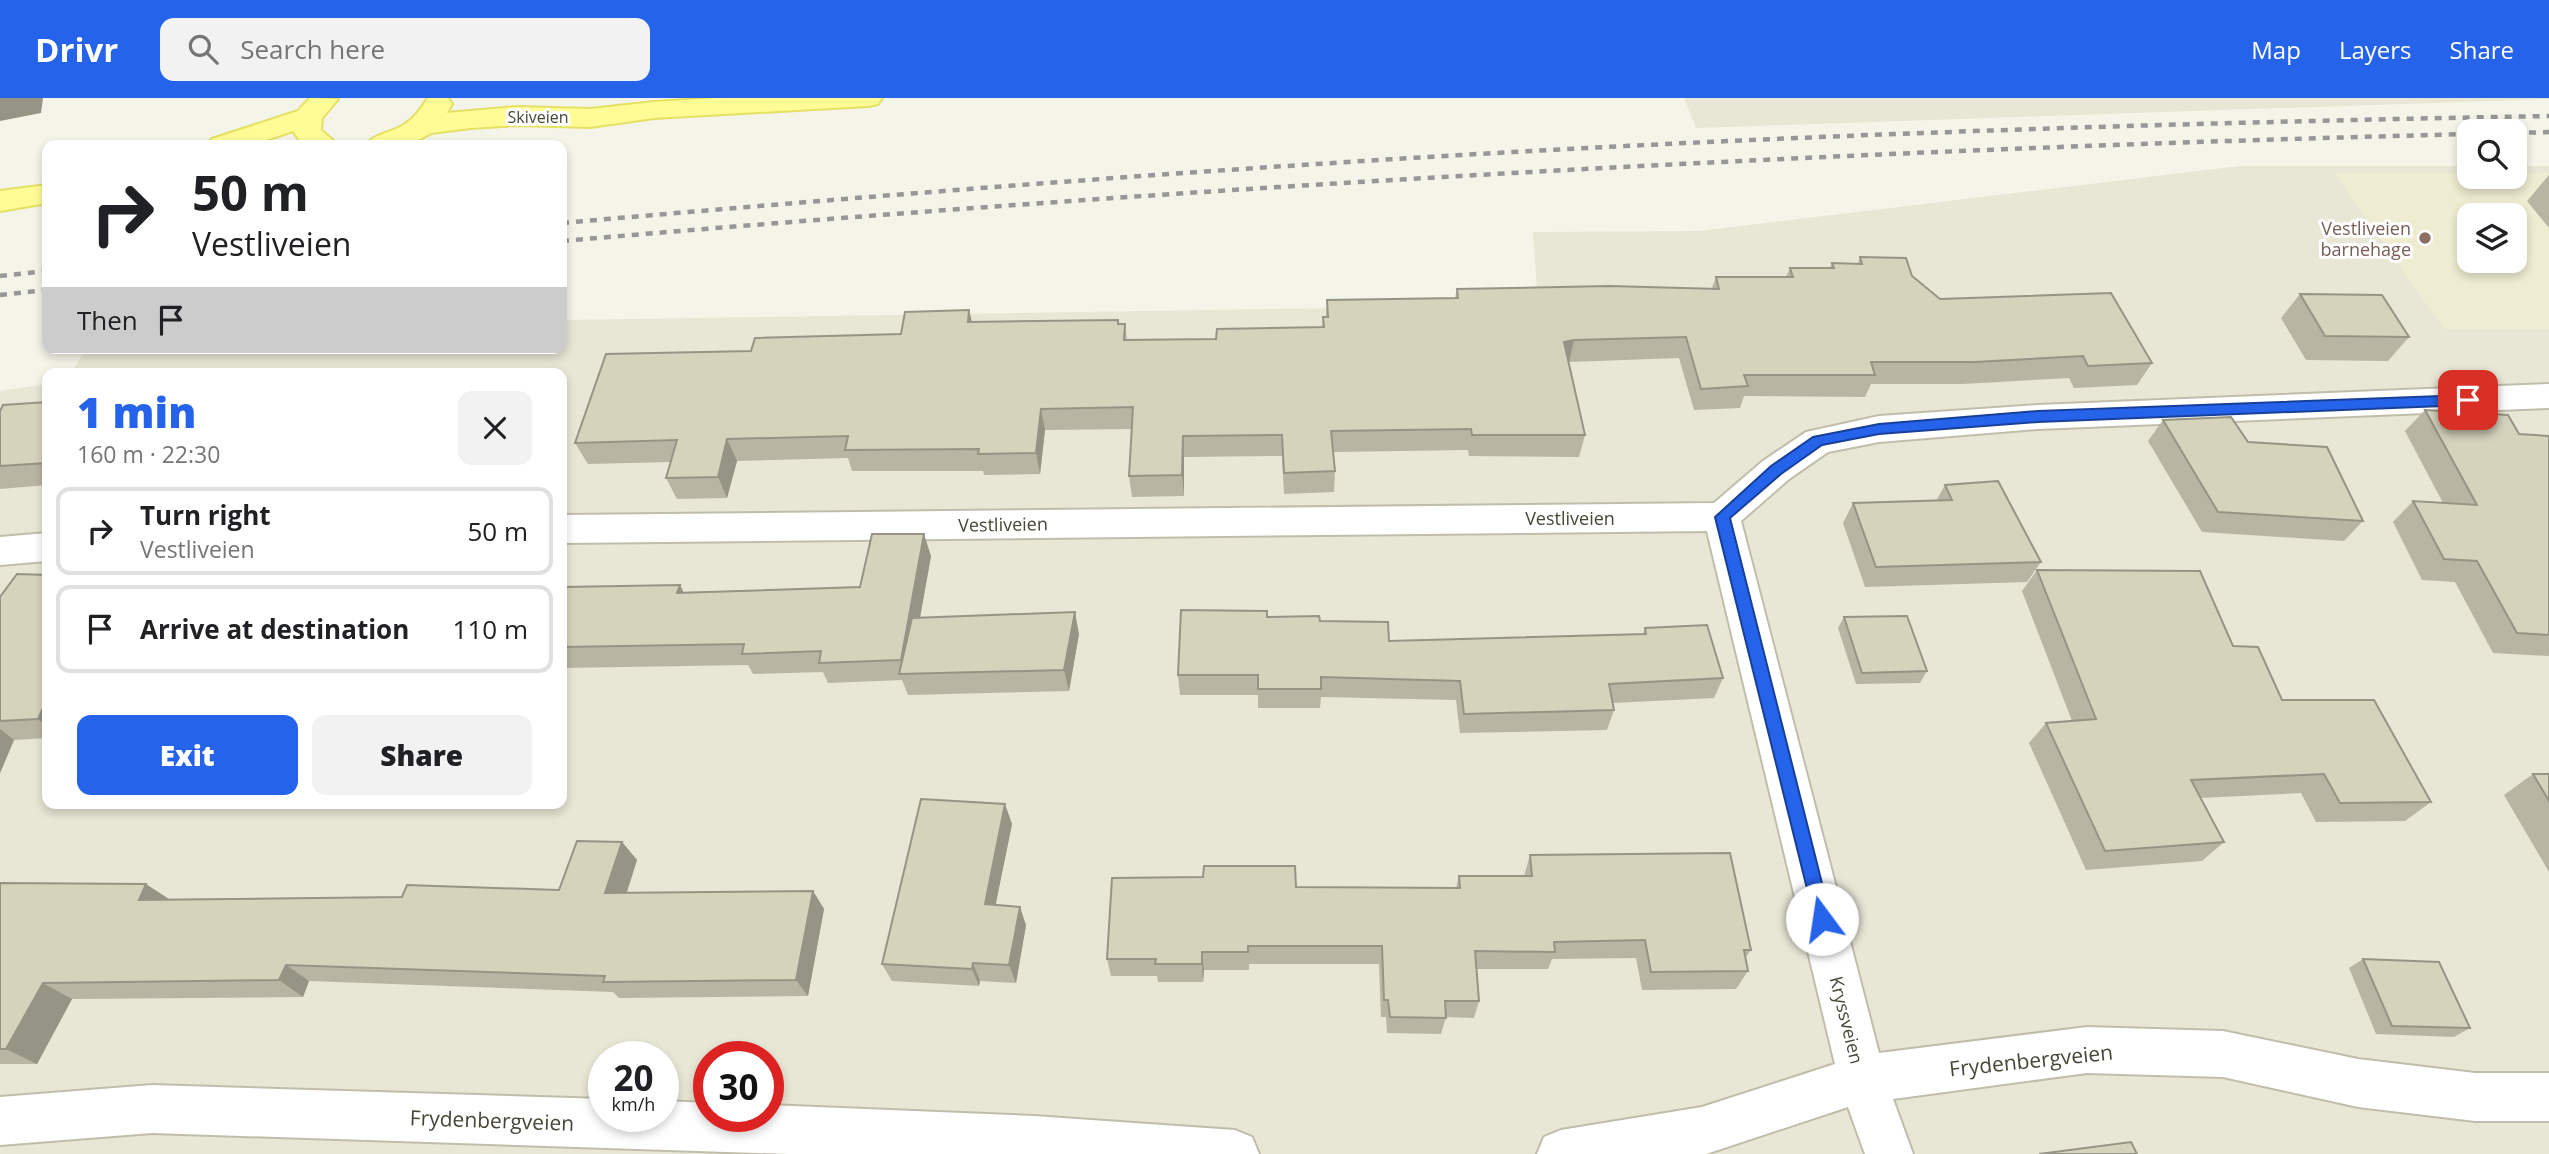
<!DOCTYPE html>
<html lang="en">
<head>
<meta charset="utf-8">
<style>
  :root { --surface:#fff; --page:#f2f2f2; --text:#202124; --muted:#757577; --line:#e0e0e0; --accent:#2563eb }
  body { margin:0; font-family:"Open Sans",sans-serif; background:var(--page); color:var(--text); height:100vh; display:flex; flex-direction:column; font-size:26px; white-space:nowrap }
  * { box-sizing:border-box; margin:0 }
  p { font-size:23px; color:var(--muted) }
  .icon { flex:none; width:38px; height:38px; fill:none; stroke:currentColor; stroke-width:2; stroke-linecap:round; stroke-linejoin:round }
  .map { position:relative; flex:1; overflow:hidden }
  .drawer { position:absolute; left:42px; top:270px; width:525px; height:441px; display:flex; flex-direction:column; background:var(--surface); border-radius:14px; box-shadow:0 4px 10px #0003 }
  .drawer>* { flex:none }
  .hud { position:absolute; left:42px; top:42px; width:525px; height:214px; border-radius:14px; box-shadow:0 4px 10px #0003; background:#fff; color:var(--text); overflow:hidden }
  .tools { position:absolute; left:2457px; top:21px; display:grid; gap:14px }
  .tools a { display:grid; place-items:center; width:70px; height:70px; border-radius:14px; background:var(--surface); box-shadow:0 4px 10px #0003; font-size:35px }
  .speed { position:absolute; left:588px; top:943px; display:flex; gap:14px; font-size:35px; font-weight:700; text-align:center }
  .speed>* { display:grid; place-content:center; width:91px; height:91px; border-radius:50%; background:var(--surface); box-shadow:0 4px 10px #0003; line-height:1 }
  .speed small { font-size:18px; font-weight:400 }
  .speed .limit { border:10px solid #d22; background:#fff; color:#111 }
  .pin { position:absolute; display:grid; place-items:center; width:60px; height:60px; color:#fff; margin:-30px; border-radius:14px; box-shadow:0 4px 10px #0006 }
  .me { position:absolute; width:77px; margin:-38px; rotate:346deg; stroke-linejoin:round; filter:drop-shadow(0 0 5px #0008) }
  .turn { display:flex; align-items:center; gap:24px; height:147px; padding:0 35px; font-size:32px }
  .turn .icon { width:91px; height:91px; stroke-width:2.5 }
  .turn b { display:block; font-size:49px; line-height:60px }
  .then { display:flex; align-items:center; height:66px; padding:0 35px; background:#0003; gap:14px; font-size:26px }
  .round { display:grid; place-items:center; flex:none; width:74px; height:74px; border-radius:14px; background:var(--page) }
  .headline { display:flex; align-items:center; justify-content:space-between; height:119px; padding:0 35px }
  h1 { font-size:42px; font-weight:800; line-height:52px; color:var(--accent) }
  .cta { display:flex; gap:14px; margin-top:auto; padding:14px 35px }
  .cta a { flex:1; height:80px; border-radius:14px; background:var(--accent); color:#fff; font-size:28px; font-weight:800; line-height:80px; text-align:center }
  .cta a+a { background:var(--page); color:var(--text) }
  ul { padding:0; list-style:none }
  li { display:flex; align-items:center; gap:21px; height:88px; margin:0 14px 10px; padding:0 21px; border:4px solid var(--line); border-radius:14px }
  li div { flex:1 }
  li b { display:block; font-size:26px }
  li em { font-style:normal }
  header { display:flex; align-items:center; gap:42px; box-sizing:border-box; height:98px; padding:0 35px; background:var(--accent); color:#fff }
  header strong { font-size:33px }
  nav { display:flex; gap:38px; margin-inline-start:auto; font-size:24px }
  .search { width:490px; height:63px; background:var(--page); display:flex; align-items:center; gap:18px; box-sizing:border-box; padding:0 24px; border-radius:14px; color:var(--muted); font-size:26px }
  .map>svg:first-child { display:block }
</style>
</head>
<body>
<header>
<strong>Drivr</strong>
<div class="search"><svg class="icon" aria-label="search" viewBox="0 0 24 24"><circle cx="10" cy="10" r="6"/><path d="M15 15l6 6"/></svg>Search here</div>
<nav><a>Map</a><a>Layers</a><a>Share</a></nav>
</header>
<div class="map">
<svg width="2549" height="1056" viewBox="0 0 2549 1056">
  <rect width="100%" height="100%" fill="#f4f4e8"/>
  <g fill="#e8e7d6" fill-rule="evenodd">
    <path d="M1684 0H2549V1L1696 30Z"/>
    <path d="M2240 68H2469V79H2515V68H2549V1056H0V293L47 286V705H562V275H71L87 250H562V222L1538 207 1533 134 1699 133ZM2469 117H2515V163H2469ZM604 959H663V1018H604ZM709 959H768V1018H709Z"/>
  </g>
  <path fill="#eeedd2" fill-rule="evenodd" d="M2334 75H2469V79H2515V75H2549V231H2444ZM2469 117H2515V163H2469Z"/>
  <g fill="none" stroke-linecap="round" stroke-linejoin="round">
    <defs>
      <g id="minor">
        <path d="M2549 286V310L2038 331 1879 344 1828 354 1789 381 1741 423 1879 955 2087 929 2223 933 2358 961 2475 975H2549V1023H2475L2358 1009 2223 979 2087 975 1893 1001 1913 1056H1865L1848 1009 1706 1056H1537L1544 1039 1561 1032 1702 1009 1835 966 1707 433 562 445V417L1714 405 1763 363 1806 334 1879 318 2038 307Z"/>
        <path d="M47 435V463L0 467V439Z"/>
        <path d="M152 987 604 1001V1018H663V1003L709 1005V1018H768V1007L1034 1018 1235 1032 1252 1039 1259 1056H789L152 1035 0 1047V999Z"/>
      </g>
      <g id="major">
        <path d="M310 0 338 1 322 20 321 32 338 47H303L293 33 251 47H207L212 41 298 13Z"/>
        <path d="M428 0H448L452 6 447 15 516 9 590 11 654 4 717 0H882L878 6 868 8 654 20 590 29 516 27 471 30 431 35 409 47H366C373 36 394 34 405 26 416 19 421 10 428 0Z"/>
        <path d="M47 87V105L0 113V93Z"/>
      </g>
    </defs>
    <use href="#minor" stroke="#c0beaa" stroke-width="4"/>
    <use href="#major" stroke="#e6e164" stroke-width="4"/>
    <use href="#minor" fill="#fff" fill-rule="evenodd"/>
    <use href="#major" fill="#fffc96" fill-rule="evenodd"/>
    <g stroke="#979797" stroke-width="4.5" stroke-dasharray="7 7" stroke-linecap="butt">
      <path d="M2515 35 2549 34"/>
      <path d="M562 125C891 96 1220 70 1549 52 1882 34 2216 24 2549 18"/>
      <path d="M562 143C1197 88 1832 52 2469 36"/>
      <path d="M0 178 47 173"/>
      <path d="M0 197 47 192"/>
    </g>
  </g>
  <g fill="#b8b5a3">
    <path d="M2549 77V130L2527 103Z"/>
    <path d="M1860 159 1912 178 1940 201 2152 265 2137 287 2074 290 2069 280 1963 286H1871L1865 299 1744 298 1740 310 1694 312 1679 260 1569 264 1585 337 1579 359 1469 358 1468 352 1333 354 1335 373 1334 394 1284 396 1282 358 1184 359V398L1132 399 1129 378 1132 331 1045 332 1040 376 984 377 983 373H852L848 360 737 363 727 400 677 401 666 380 670 364 588 366 575 345 751 253 901 236 969 212 972 224 1125 226 1127 242 1216 241 1322 229 1323 219H1326L1327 202 1455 200 1457 191 1712 190 1716 179H1786L1790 170H1830L1832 165H1858Z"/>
    <path d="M2300 196 2409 239 2388 263 2306 262 2281 220Z"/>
    <path d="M47 304V387L0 391V313Z"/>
    <path d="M2425 312 2519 336 2549 338V558L2493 555 2455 484 2422 482 2393 424 2413 403 2443 405 2405 333Z"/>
    <path d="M2163 322 2248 344 2363 423 2344 443 2202 434 2148 343Z"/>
    <path d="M1945 387 2041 464 2027 484 1865 489 1843 425 1853 405 1936 403Z"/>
    <path d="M931 458 920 520 1079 536 1069 593 908 597 902 582 828 585 823 574 753 576 748 567 562 570V489L683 494 860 489Z"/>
    <path d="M2037 472 2233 548 2282 602 2431 704 2405 723 2316 724 2301 695 2200 700 2224 744 2202 763 2086 772 2029 645 2046 625 2072 623 2022 493Z"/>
    <path d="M47 477V640L14 642 0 675V499Z"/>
    <path d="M1267 519 1320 523 1389 543 1643 536 1645 530 1723 580 1714 600 1613 605 1614 612 1607 632 1460 635 1456 602 1321 599 1320 610H1258V597H1180L1178 577Z"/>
    <path d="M1844 519 1927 573 1920 585 1856 586 1838 530Z"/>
    <path d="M2533 676H2549V774L2504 697Z"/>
    <path d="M1012 726 995 807 1026 827 1016 885 980 883 979 888 892 883 882 866Z"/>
    <path d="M622 744 637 762 626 795 813 793 824 811 808 898 619 900 613 894 309 883 303 899 72 901 37 966H0V785L169 801 402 799 559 792Z"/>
    <path d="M1530 757 1751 852 1745 860 1748 873 1736 891 1642 892 1636 860 1552 861 1548 871H1477L1479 903 1474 920 1446 919 1441 936 1387 935 1386 919H1381L1379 866H1249V872H1204L1203 884H1158L1157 878H1111L1107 861 1203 779 1296 789 1456 790 1459 778H1524Z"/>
    <path d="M2363 861 2470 930 2454 939 2376 936 2349 870Z"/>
  </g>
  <g fill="#969484">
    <path d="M0 0H43L41 15 0 23Z"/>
    <path d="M969 212 974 234 968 224Z"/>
    <path d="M1574 242 1569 264 1564 244Z"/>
    <path d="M1041 311 1045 332 1040 376 1036 355Z"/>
    <path d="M1183 338 1184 359V398L1182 377Z"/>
    <path d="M727 341 737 363 727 400 718 379Z"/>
    <path d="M924 436 931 458 910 575H906L901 562Z"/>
    <path d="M680 487 691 509 677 495Z"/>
    <path d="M1075 514 1079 536 1069 593 1064 572Z"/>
    <path d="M42 612 47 616V628L38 621Z"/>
    <path d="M0 631 14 642 0 675Z"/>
    <path d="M1005 706 1012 726 992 825 985 806Z"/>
    <path d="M622 744 637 762 621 813 605 795Z"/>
    <path d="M146 786 172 803 139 802Z"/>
    <path d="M813 793 824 811 808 898 796 882Z"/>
    <path d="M1020 809 1026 827 1016 885 1009 867Z"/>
    <path d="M1202 854 1204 872 1203 884 1202 866Z"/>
    <path d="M973 865 980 883 979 888 972 871Z"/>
    <path d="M286 867 309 883 303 899 279 882Z"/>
    <path d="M43 885 72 901 37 966 6 951Z"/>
  </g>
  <g fill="#d6d3bd" stroke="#969484" stroke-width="2">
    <path d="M1860 159 1906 160 1912 178 1940 201 2111 195 2152 265 2088 268 2083 258 1975 264H1871L1875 277H1744L1748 288 1701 291 1686 239 1574 242 1564 244 1585 337H1472L1471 331 1331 333 1335 373 1284 375 1282 337 1183 338 1182 377 1129 378 1133 309 1041 311 1036 355 978 356 979 351 845 352 848 338 727 341 718 379 666 380 677 342 575 345 606 256 751 253 755 240 901 236 905 214 969 212 968 224 1118 222V226H1125L1124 242 1216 241 1217 231 1324 229 1323 219H1328L1327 202 1458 200 1457 191 1609 188 1719 191 1716 179H1793L1790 170H1834L1832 165 1862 166Z"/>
    <path d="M2300 196 2382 197 2409 239 2325 238Z"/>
    <path d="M47 304V365L0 368V313L3 307Z"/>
    <path d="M2425 312 2508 317 2519 336 2549 338V537L2517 535 2477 463 2444 461 2413 403 2477 407Z"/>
    <path d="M2231 319 2248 344 2327 349 2363 423 2218 414 2163 322Z"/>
    <path d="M1998 383 2041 464 1876 469 1853 405 1952 402 1945 387Z"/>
    <path d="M872 436H924L901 562 819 565 821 553 742 556 744 546 562 549V489L680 487 677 495 860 489Z"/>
    <path d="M2037 472 2200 473 2233 548 2258 549 2282 602H2374L2431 704 2340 705 2324 676 2191 682 2224 744 2105 753 2046 625 2096 621Z"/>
    <path d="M17 476 47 477V612H42L38 621 0 623V499Z"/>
    <path d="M1181 512 1267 513V519L1319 518 1320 523 1388 524 1389 543 1646 536 1645 530 1707 527 1723 580 1609 586 1614 612 1464 616 1460 583 1321 579V591H1258V577H1178Z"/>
    <path d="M1075 514 1064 572 899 576 912 520Z"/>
    <path d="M1907 518 1927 573 1862 575 1844 519Z"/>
    <path d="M2533 676H2549V703Z"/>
    <path d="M921 701 1005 706 985 806 1020 809 1009 867 973 865 972 871 882 866Z"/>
    <path d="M577 743 622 744 605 795 813 793 796 882 603 884 605 878 286 867 279 882 43 885 6 951H0V785L146 786 139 802 402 799 407 787 559 792Z"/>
    <path d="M1730 755 1751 852H1744L1748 873 1651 874 1645 842 1554 844 1555 854 1475 853 1479 903H1445L1446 920 1390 919 1388 902H1384L1382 848H1248V854H1202V866H1155L1156 861H1107L1112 780 1203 779 1204 768H1295L1296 789 1460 790 1459 778H1532L1530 757Z"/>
    <path d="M2363 861 2439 864 2470 930 2392 928Z"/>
    <path d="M2131 1044 2137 1056H2039Z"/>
  </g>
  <path fill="#2563eb" stroke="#184099" stroke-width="2" d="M2468 297 2475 302 2468 307 2038 324 1879 336 1822 347 1781 376 1730 420 1831 821 1829 827 1822 829 1816 827 1715 419 1771 368 1813 339 1879 326 2038 313Z"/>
  <circle fill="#8d6e63" stroke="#fff" stroke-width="2.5" cx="2425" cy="140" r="7"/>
  <g text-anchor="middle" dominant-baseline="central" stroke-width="6" stroke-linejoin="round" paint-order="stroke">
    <g font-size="16" fill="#484636" stroke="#fff">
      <text x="538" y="19">Skiveien</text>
    </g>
    <g font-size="18" fill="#785e54" stroke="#fff" text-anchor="end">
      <text x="2411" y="130">Vestliveien<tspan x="2411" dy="21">barnehage</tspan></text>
    </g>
    <g font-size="18" fill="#484636" stroke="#fff">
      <text x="1570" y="420">Vestliveien</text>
      <text transform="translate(1003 426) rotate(-1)">Vestliveien</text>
      <text transform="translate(1847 922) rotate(76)">Kryssveien</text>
    </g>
    <g font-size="21" fill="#484636" stroke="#fff">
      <text transform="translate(2031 962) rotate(-6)">Frydenbergveien</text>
      <text transform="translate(492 1022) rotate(2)">Frydenbergveien</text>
    </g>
  </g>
</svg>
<div class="tools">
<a><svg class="icon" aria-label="search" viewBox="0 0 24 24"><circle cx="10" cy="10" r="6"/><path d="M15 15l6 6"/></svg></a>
<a><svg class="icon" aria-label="layers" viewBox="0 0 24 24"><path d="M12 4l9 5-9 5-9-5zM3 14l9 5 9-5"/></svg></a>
</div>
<div class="speed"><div>20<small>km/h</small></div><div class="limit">30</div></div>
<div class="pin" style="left:2468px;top:302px;background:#d93025"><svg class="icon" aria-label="arrive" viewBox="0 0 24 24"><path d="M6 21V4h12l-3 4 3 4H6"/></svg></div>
<svg class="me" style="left:1822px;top:821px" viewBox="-20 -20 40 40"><circle r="19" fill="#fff"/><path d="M0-13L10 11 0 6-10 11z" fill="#2563eb"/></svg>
<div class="hud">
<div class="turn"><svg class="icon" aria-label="right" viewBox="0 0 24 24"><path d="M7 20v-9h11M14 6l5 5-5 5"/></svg><div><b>50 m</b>Vestliveien</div></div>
<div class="then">Then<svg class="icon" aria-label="arrive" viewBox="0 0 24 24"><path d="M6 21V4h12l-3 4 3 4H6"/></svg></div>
</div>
<section class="drawer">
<div class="headline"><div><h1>1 min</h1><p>160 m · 22:30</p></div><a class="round"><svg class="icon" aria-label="close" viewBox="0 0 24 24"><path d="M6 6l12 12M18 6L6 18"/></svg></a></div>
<ul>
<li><svg class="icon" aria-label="right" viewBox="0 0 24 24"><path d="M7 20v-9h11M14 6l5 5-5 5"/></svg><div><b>Turn right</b><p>Vestliveien</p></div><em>50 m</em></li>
<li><svg class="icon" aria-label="arrive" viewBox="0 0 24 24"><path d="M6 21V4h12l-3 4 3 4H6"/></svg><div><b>Arrive at destination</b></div><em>110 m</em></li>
</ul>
<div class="cta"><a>Exit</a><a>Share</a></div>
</section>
</div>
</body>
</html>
